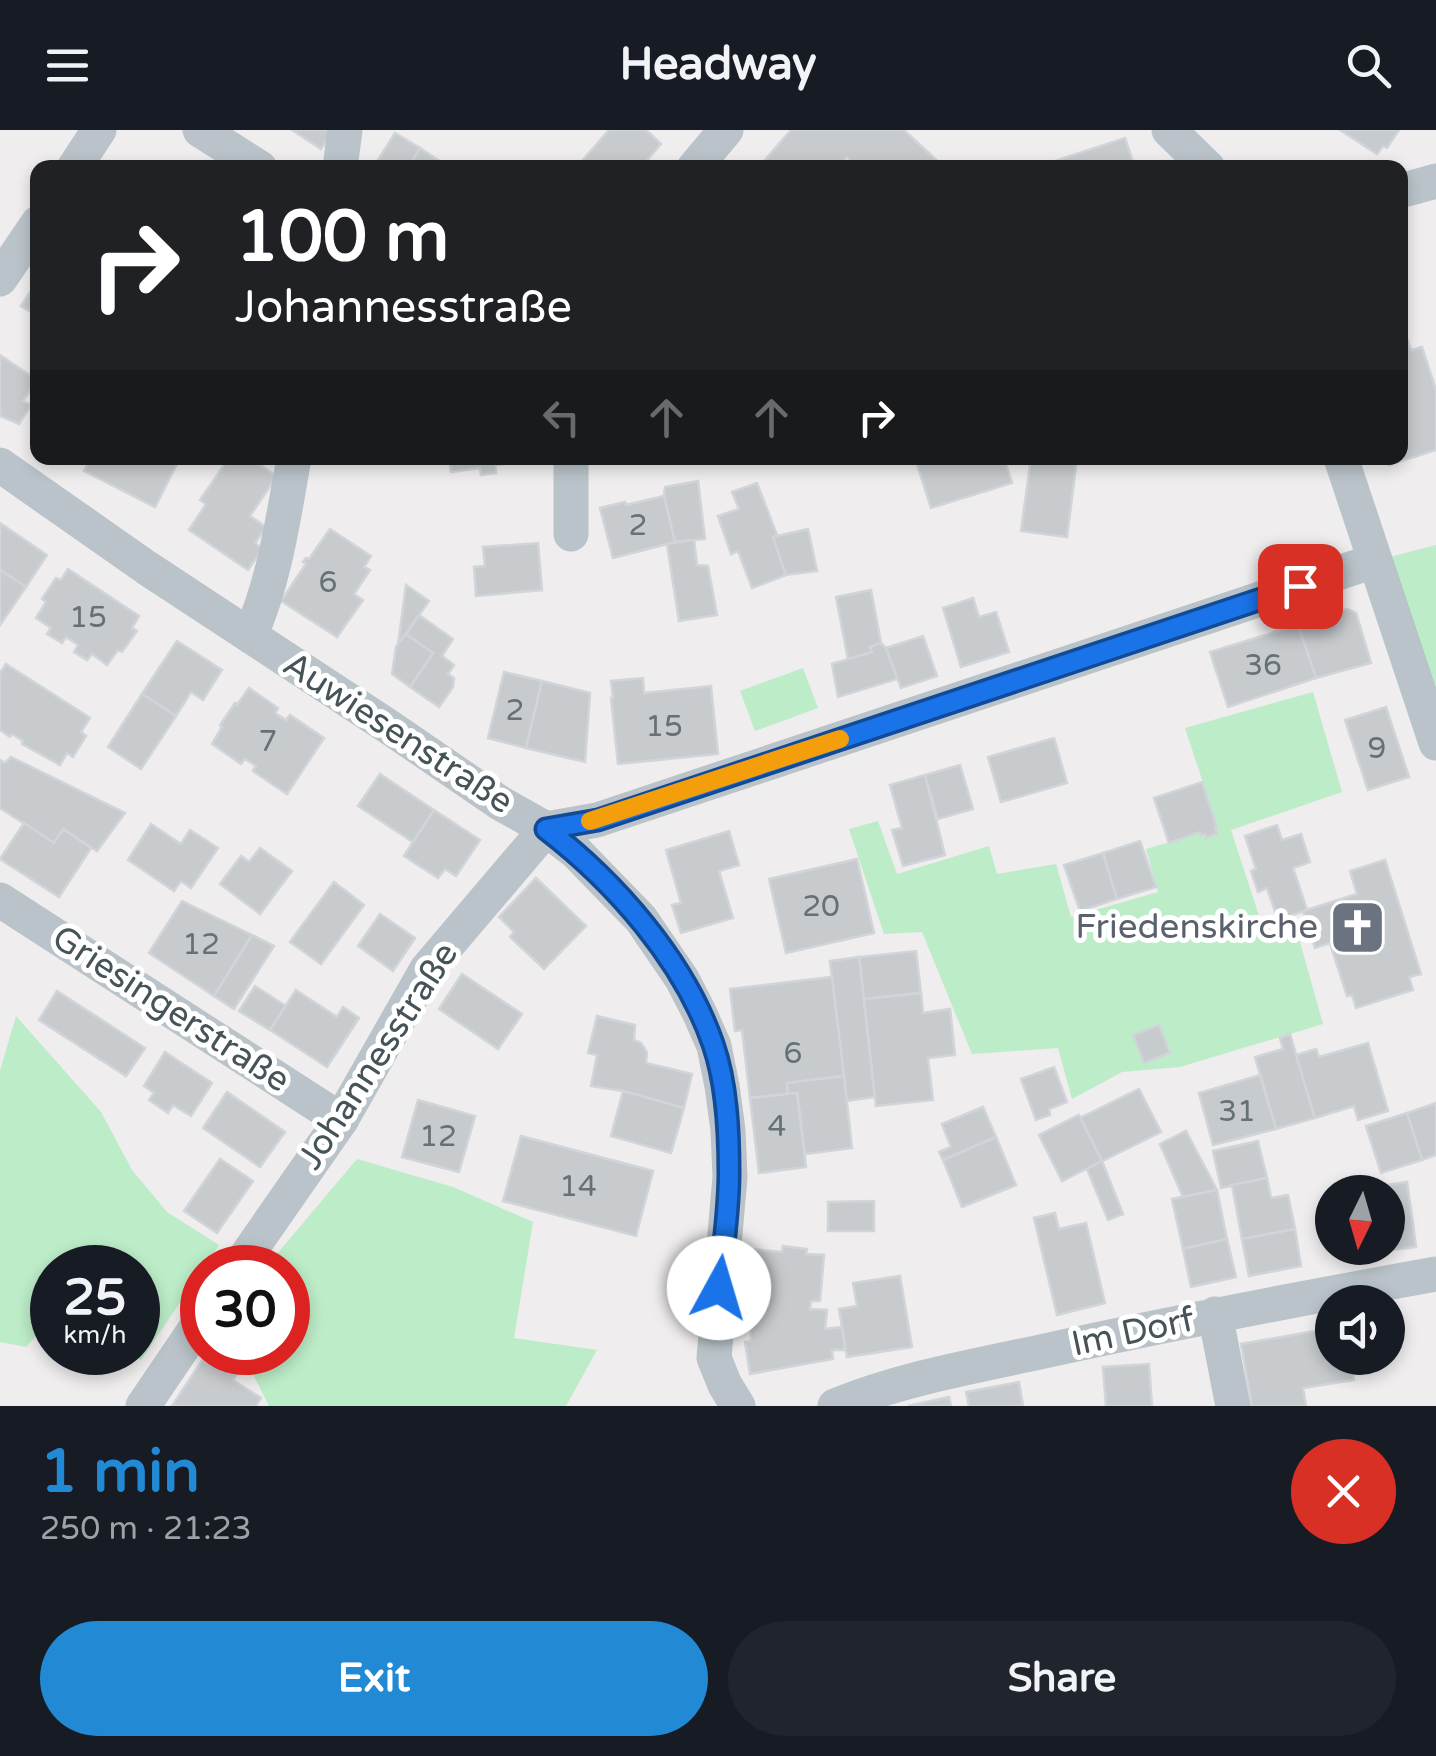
<!DOCTYPE html>
<html lang="en">
<head>
<meta charset="utf-8">
<style>
  :root { --surface:#171b24; --page:#20242c; --text:#f1f3f6; --muted:#9ea1a6; --accent:#2289d4 }
  body { margin:0; font-family:"Varela Round",sans-serif; background:var(--page); color:var(--text); height:100vh; display:flex; flex-direction:column; font-size:38px; white-space:nowrap }
  * { box-sizing:border-box; margin:0 }
  p { font-size:32px; color:var(--muted) }
  .icon { flex:none; width:55px; height:55px; fill:none; stroke:currentColor; stroke-width:2; stroke-linecap:round; stroke-linejoin:round }
  .map { position:relative; height:1276px; overflow:hidden }
  .drawer { display:flex; flex-direction:column; background:var(--surface); flex:1 }
  .drawer>* { flex:none }
  .banner { position:absolute; left:30px; top:30px; width:1378px; height:305px; border-radius:20px; box-shadow:0 5px 15px #0003; background:#202124; color:#fff; overflow:hidden }
  .needle { width:65px; rotate:185deg }
  .controls { position:absolute; left:1315px; top:1045px; display:grid; gap:20px }
  .controls a { display:grid; place-items:center; width:90px; height:90px; border-radius:50%; background:var(--surface); box-shadow:0 5px 15px #0003; font-size:50px }
  .speed { position:absolute; left:30px; top:1115px; display:flex; gap:20px; font-size:50px; font-weight:700; text-align:center }
  .speed>* { display:grid; place-content:center; width:130px; height:130px; border-radius:50%; background:var(--surface); box-shadow:0 5px 15px #0003; line-height:1 }
  .speed small { font-size:25px; font-weight:400 }
  .speed .limit { border:15px solid #d22; background:#fff; color:#111 }
  .pin { position:absolute; display:grid; place-items:center; width:85px; height:85px; color:#fff; margin:-42px; border-radius:20px; box-shadow:0 5px 15px #0006 }
  .me { position:absolute; width:110px; margin:-55px; rotate:6deg; stroke-linejoin:round; filter:drop-shadow(0 0 8px #0008) }
  .turn { display:flex; align-items:center; gap:35px; height:210px; padding:0 40px; font-size:45px }
  .turn .icon { width:130px; height:130px; stroke-width:2.5 }
  .turn b { display:block; font-size:70px; line-height:85px }
  .lanes { display:flex; align-items:center; height:95px; padding:0 40px; background:#0003; justify-content:center; gap:50px; direction:ltr }
  .lanes .off { opacity:.35 }
  .round { display:grid; place-items:center; flex:none; width:105px; height:105px; border-radius:52px; background:var(--page) }
  .summary { display:flex; align-items:center; justify-content:space-between; height:170px; padding:0 40px }
  h1 { font-size:60px; font-weight:700; line-height:75px; color:var(--accent) }
  .action { display:flex; gap:20px; margin-top:auto; padding:20px 40px }
  .action a { flex:1; height:115px; border-radius:60px; background:var(--accent); color:#fff; font-size:40px; font-weight:700; line-height:115px; text-align:center }
  .action a+a { background:var(--page); color:var(--text) }
  header { display:flex; justify-content:space-between; align-items:center; height:130px; padding:0 40px; background:var(--surface); font-size:45px; font-weight:700 }
  .map>svg:first-child { display:block }
</style>
</head>
<body>
<header><svg class="icon" aria-label="menu" viewBox="0 0 24 24"><path d="M4 6h16M4 12h16M4 18h16"/></svg>Headway<svg class="icon" aria-label="search" viewBox="0 0 24 24"><circle cx="10" cy="10" r="6"/><path d="M15 15l6 6"/></svg></header>
<div class="map">
<svg width="1436" height="1276" viewBox="0 0 1436 1276">
  <rect width="100%" height="100%" fill="#efeded"/>
  <g fill="#bcecc8">
    <path d="M1436 415V566L1374 431Z"/>
    <path d="M803 538 818 578 755 601 740 561Z"/>
    <path d="M1313 562 1342 662 1231 700 1265 804 1295 794 1323 894 1180 937 1122 942 1072 969 1058 918 972 924 922 802 884 804 849 699 878 691 897 744 989 716 997 744 1056 734 1071 787 1158 762 1146 719 1218 698 1185 598Z"/>
    <path d="M16 886 101 982 132 1040 167 1082 219 1115 141 1230 127 1223 138 1222V1138H52V1188L26 1217 0 1212V941Z"/>
    <path d="M357 1029 453 1057 533 1092 514 1208 597 1220 566 1276H269L252 1242 245 1223 288 1222V1138L266 1137Z"/>
  </g>
  <g fill="#c7cbce" stroke="#d1d4d8" stroke-width="2.5">
    <path d="M292 0H334L321 19Z"/>
    <path d="M609 0H646L661 14 640 38H576Z"/>
    <path d="M791 0H904L945 38H859L847 27 837 38H758Z"/>
    <path d="M1340 0H1399L1387 18 1383 16 1377 24Z"/>
    <path d="M395 3 420 18 408 38H373Z"/>
    <path d="M1125 8 1135 38H1057L1055 31Z"/>
    <path d="M420 18 444 34 442 38H408Z"/>
    <path d="M38 150V186L21 176Z"/>
    <path d="M1406 205 1411 220 1422 217 1436 260V320L1389 335 1386 328H1400V206Z"/>
    <path d="M0 225 37 250 23 271 31 275 19 294 0 286Z"/>
    <path d="M91 328H180L155 377 84 341Z"/>
    <path d="M229 328H249L277 346 250 386 266 397 255 413 262 419 248 440 189 400 206 374 200 370Z"/>
    <path d="M449 328H525V331L495 335 496 343 481 345 480 338 451 342Z"/>
    <path d="M915 328H1004L1012 353 931 378Z"/>
    <path d="M1031 328H1077L1067 407 1021 401Z"/>
    <path d="M698 351 705 409 675 412 664 366 665 357Z"/>
    <path d="M757 353 777 405 773 407 786 445 752 458 738 421 731 424 718 386 739 379 732 362Z"/>
    <path d="M664 366 675 412 613 428 600 378 625 372 626 375Z"/>
    <path d="M0 393 47 425 26 457 0 440Z"/>
    <path d="M330 399 371 426 364 437 370 440 354 464 363 470 337 507 281 471 306 434 303 432 306 428 309 429Z"/>
    <path d="M808 399 817 441 786 445 773 407Z"/>
    <path d="M694 410 697 435 708 436 717 485 679 491 667 414Z"/>
    <path d="M538 413 542 460 476 466 474 437 485 436 483 417Z"/>
    <path d="M68 439 139 486 132 498 137 501 122 522 118 520 107 535 92 524 87 530 74 522 78 515 66 507 62 513 47 504 51 498 36 488 46 472 42 469 56 448 61 450Z"/>
    <path d="M0 440 26 457 0 495Z"/>
    <path d="M406 455 429 471 398 515Z"/>
    <path d="M871 460 881 513 870 517 872 522 848 529 836 467Z"/>
    <path d="M973 468 979 487 996 482 1009 522 961 537 943 478Z"/>
    <path d="M1347 479 1356 483 1371 533 1316 548 1298 495Z"/>
    <path d="M419 485 453 509 442 526 454 535 448 544 454 548 453 557 439 577 410 557 433 523 406 504Z"/>
    <path d="M1298 495 1316 548 1228 577 1210 522Z"/>
    <path d="M406 504 433 523 410 557 392 544 396 517Z"/>
    <path d="M923 506 937 546 901 558 886 518Z"/>
    <path d="M177 511 222 540 203 570 191 562 176 586 142 564Z"/>
    <path d="M881 513 886 518 897 549 838 567 832 534 872 522 870 517Z"/>
    <path d="M6 534 90 588 81 602 86 606 73 627 67 623 60 635 22 614 23 611 12 604 10 607 0 600V543Z"/>
    <path d="M504 542 542 551 526 618 488 608Z"/>
    <path d="M643 548 644 563 711 556 718 624 618 634 611 568H613L611 551Z"/>
    <path d="M542 551 590 563 585 632 526 618Z"/>
    <path d="M249 558 278 578 275 583 286 590 290 585 324 608 287 664 253 641 256 636 245 629 241 634 212 614 222 597 220 595 235 573 237 575Z"/>
    <path d="M142 564 176 586 141 639 108 617Z"/>
    <path d="M1386 577 1409 647 1368 660 1345 590Z"/>
    <path d="M1054 608 1067 653 1001 672 988 627Z"/>
    <path d="M11 627 125 683 97 721 63 699 54 713 0 678V630L5 633Z"/>
    <path d="M960 635 973 679 938 689 925 645Z"/>
    <path d="M380 644 434 680 413 712 358 676Z"/>
    <path d="M925 645 945 725 903 736 892 700 902 698 890 655Z"/>
    <path d="M1202 652 1217 697 1215 698 1217 704 1206 708 1205 704 1201 705 1200 702 1169 713 1154 668Z"/>
    <path d="M434 680 480 710 456 746 445 739 438 748 404 726Z"/>
    <path d="M24 693 54 713 63 699 91 718 59 767 0 729Z"/>
    <path d="M151 694 181 714 190 700 218 718 191 758 181 751 174 761 128 730Z"/>
    <path d="M1277 695 1282 710 1301 704 1310 732 1293 738 1307 780 1278 790 1267 758 1258 762 1251 741 1256 739 1245 706Z"/>
    <path d="M729 701 739 735 719 741 733 788 681 803 672 775 681 773 666 720Z"/>
    <path d="M1140 711 1156 757 1117 769 1103 723Z"/>
    <path d="M260 718 292 741 260 784 220 754 241 726 249 732Z"/>
    <path d="M1103 723 1117 769 1080 781 1064 735Z"/>
    <path d="M857 729 874 803 786 823 769 749Z"/>
    <path d="M1385 730 1421 844 1409 847 1413 860 1356 878 1352 865 1347 866 1330 813 1315 818 1303 781 1357 764 1350 741Z"/>
    <path d="M536 748 586 796 544 839 510 807 514 802 499 787Z"/>
    <path d="M334 752 364 775 321 834 290 812Z"/>
    <path d="M182 771 252 805 214 866 149 823Z"/>
    <path d="M380 784 415 808 393 841 358 816Z"/>
    <path d="M252 805 274 816 234 879 214 866Z"/>
    <path d="M916 821 921 863 864 869 859 827Z"/>
    <path d="M859 827 875 967 846 971 830 831Z"/>
    <path d="M462 844 522 884 498 919 439 879Z"/>
    <path d="M832 847 844 946 787 953 788 964 750 968 742 900 735 901 730 859Z"/>
    <path d="M255 856 286 876 270 900 239 881Z"/>
    <path d="M296 860 337 887 343 877 359 888 327 937 270 900Z"/>
    <path d="M57 861 145 918 126 946 39 890Z"/>
    <path d="M921 863 923 883 950 879 955 925 928 928 933 970 876 976 864 869Z"/>
    <path d="M597 886 635 895 634 910 641 913 647 922 646 933 692 944 684 978 623 961 591 956 597 925 588 923Z"/>
    <path d="M1159 895 1170 923 1144 933 1133 905Z"/>
    <path d="M1290 904 1315 988 1276 999 1255 927 1283 919 1280 908Z"/>
    <path d="M1368 913 1388 981 1358 990 1354 976 1315 988 1296 925 1316 919 1319 927Z"/>
    <path d="M165 922 212 953 191 986 173 975 168 983 149 970 154 963 144 956Z"/>
    <path d="M1054 937 1067 972 1049 979 1050 985 1036 990 1021 949Z"/>
    <path d="M1260 945 1276 999 1213 1015 1199 963Z"/>
    <path d="M844 946 852 1018 805 1024 797 963 788 964 787 953Z"/>
    <path d="M1139 959 1161 1002 1102 1031 1080 988Z"/>
    <path d="M623 961 684 978 671 1023 611 1006Z"/>
    <path d="M227 962 285 1002 260 1037 203 998Z"/>
    <path d="M797 963 806 1037 759 1043 750 968Z"/>
    <path d="M418 970 475 986 459 1042 402 1027Z"/>
    <path d="M1436 973V1025L1422 1030 1407 983Z"/>
    <path d="M983 977 996 1007 943 1030 939 1022 951 1017 942 994Z"/>
    <path d="M1407 983 1422 1030 1381 1043 1366 996Z"/>
    <path d="M1079 985 1102 1031 1062 1051 1039 1005Z"/>
    <path d="M1186 1001 1217 1060 1183 1067 1160 1014Z"/>
    <path d="M521 1006 653 1041 636 1106 503 1071Z"/>
    <path d="M996 1007 1016 1055 962 1077 943 1030Z"/>
    <path d="M1258 1011 1267 1048 1221 1058 1213 1021Z"/>
    <path d="M220 1029 253 1051 217 1103 184 1081Z"/>
    <path d="M1102 1031 1123 1084 1108 1090 1087 1039Z"/>
    <path d="M1267 1048 1271 1068 1288 1065 1295 1099 1242 1109 1232 1055Z"/>
    <path d="M1407 1052 1416 1117 1374 1122V1118H1388V1062H1366V1058Z"/>
    <path d="M1217 1060 1227 1109 1183 1119 1172 1069Z"/>
    <path d="M874 1071V1101H828V1072Z"/>
    <path d="M1055 1083 1059 1099 1086 1093 1105 1173 1057 1185 1034 1088Z"/>
    <path d="M1295 1099 1301 1136 1249 1146 1242 1109Z"/>
    <path d="M1227 1109 1236 1147 1191 1157 1183 1119Z"/>
    <path d="M783 1116 807 1119 806 1124 824 1125 820 1171H811L810 1179 827 1180 825 1199 842 1197 845 1220H832L833 1229 750 1244 745 1212 751 1211 749 1168 746 1166 749 1119 782 1122Z"/>
    <path d="M900 1146 912 1217 847 1227 839 1179 857 1176 853 1153Z"/>
    <path d="M1332 1198V1228H1350L1354 1250 1303 1258 1306 1276H1252L1241 1214Z"/>
    <path d="M203 1229 215 1237 221 1229 239 1241 233 1250 261 1268 256 1276H172Z"/>
    <path d="M1149 1234 1152 1276H1106L1103 1237Z"/>
    <path d="M1019 1252 1023 1276H969L966 1262Z"/>
    <path d="M949 1267 951 1276H908Z"/>
  </g>
  <g fill="none" stroke-linecap="round" stroke-linejoin="round">
    <g stroke="#b9c3c9" stroke-width="35">
      <path d="M200 0 260 38"/>
      <path d="M1169 0 1208 38"/>
      <path d="M74 38 99 0"/>
      <path d="M340 38 345 0"/>
      <path d="M694 38 726 0"/>
      <path d="M1400 61 1436 51"/>
      <path d="M0 149 38 93"/>
      <path d="M1341 328 1436 613"/>
      <path d="M0 335 147 438 389 597 500 673 546 699 576 722 641 789 682 849 699 882 714 916 722 956 728 1000 730 1047 714 1228 725 1255 738 1276"/>
      <path d="M571 404V328"/>
      <path d="M250 506C275 449 283 389 294 328"/>
      <path d="M0 770 341 990"/>
      <path d="M238 1138 341 990 427 839 546 699 597 690 1374 431"/>
      <path d="M1215 1184 1233 1276"/>
      <path d="M143 1276 202 1189"/>
      <path d="M835 1276C901 1249 971 1237 1040 1222 1172 1193 1303 1168 1436 1144"/>
    </g>
  </g>
  <g fill="none" stroke-linecap="round" stroke-linejoin="round">
    <defs>
      <path id="route" d="M719 1158C723 1120 729 1081 729 1043 729 1002 727 954 713 914 684 830 615 752 546 699L598 690 1300 456"/>
    </defs>
    <use href="#route" stroke="#114b97" stroke-width="25"/>
    <use href="#route" stroke="#1a73e8" stroke-width="18"/>
    <path stroke="#f59e0b" stroke-width="18" d="M590 691 840 609"/>
  </g>
  <defs>
    <symbol id="church-square" viewBox="-11 -11 22 22"><rect x="-9" y="-9" width="18" height="18" rx="4" fill="#6b7280" stroke="#fff"/><path d="M-1.2-6h2.4v3.5h3.3v2.4h-3.3V6h-2.4V-.1h-3.3v-2.4h3.3Z" fill="#fff"/></symbol>
  </defs>
  <g fill-rule="evenodd">
    <use href="#church-square" x="1326" y="766" width="63" height="63"/>
  </g>
  <g text-anchor="middle" dominant-baseline="central" stroke-width="10" stroke-linejoin="round" paint-order="stroke">
    <g font-size="30" fill="#667176">
      <text x="638" y="395">2</text>
      <text x="328" y="452">6</text>
      <text x="88" y="487">15</text>
      <text x="1263" y="535">36</text>
      <text x="515" y="580">2</text>
      <text x="664" y="596">15</text>
      <text x="268" y="611">7</text>
      <text x="1377" y="618">9</text>
      <text x="821" y="776">20</text>
      <text x="201" y="814">12</text>
      <text x="793" y="923">6</text>
      <text x="1237" y="981">31</text>
      <text x="777" y="996">4</text>
      <text x="438" y="1006">12</text>
      <text x="578" y="1056">14</text>
    </g>
    <g font-size="35" fill="#465359" stroke="#fff">
      <text transform="translate(398 603) rotate(33)">Auwiesenstraße</text>
      <text transform="translate(171 879) rotate(33)">Griesingerstraße</text>
      <text transform="translate(378 926) rotate(-57)">Johannesstraße</text>
      <text transform="translate(1133 1202) rotate(-12)">Im Dorf</text>
    </g>
    <g font-size="35" fill="#5b616d" stroke="#fff" text-anchor="end">
      <text x="1318" y="797">Friedenskirche</text>
    </g>
  </g>
</svg>
<div class="controls">
<a><svg class="needle" viewBox="-14 -14 28 28"><path d="M0-13l5 13h-10z" fill="#e53935"/><path d="M0 13l5-13h-10z" fill="#9ea1a6"/></svg></a>
<a><svg class="icon" aria-label="sound" viewBox="0 0 24 24"><path d="M4 9h4l5-4v14l-5-4H4zM17 9q2 3 0 6"/></svg></a>
</div>
<div class="speed"><div>25<small>km/h</small></div><div class="limit">30</div></div>
<div class="pin" style="left:1300px;top:456px;background:#d93025"><svg class="icon" aria-label="arrive" viewBox="0 0 24 24"><path d="M6 21V4h12l-3 4 3 4H6"/></svg></div>
<svg class="me" style="left:719px;top:1158px" viewBox="-20 -20 40 40"><circle r="19" fill="#fff"/><path d="M0-13L10 11 0 6-10 11z" fill="#1a73e8"/></svg>
<div class="banner">
<div class="turn"><svg class="icon" aria-label="right" viewBox="0 0 24 24"><path d="M7 20v-9h11M14 6l5 5-5 5"/></svg><div><b>100 m</b>Johannesstraße</div></div>
<div class="lanes"><svg class="icon off" aria-label="left" viewBox="0 0 24 24"><path d="M17 20v-9H6M10 6l-5 5 5 5"/></svg><svg class="icon off" aria-label="ahead" viewBox="0 0 24 24"><path d="M12 20V5M6 11l6-6 6 6"/></svg><svg class="icon off" aria-label="ahead" viewBox="0 0 24 24"><path d="M12 20V5M6 11l6-6 6 6"/></svg><svg class="icon" aria-label="right" viewBox="0 0 24 24"><path d="M7 20v-9h11M14 6l5 5-5 5"/></svg></div>
</div>
</div>
<section class="drawer">
<div class="summary"><div><h1>1 min</h1><p>250 m · 21:23</p></div><a class="round" style="background:#d93025;color:#fff"><svg class="icon" aria-label="close" viewBox="0 0 24 24"><path d="M6 6l12 12M18 6L6 18"/></svg></a></div>
<div class="action"><a>Exit</a><a>Share</a></div>
</section>
</body>
</html>
